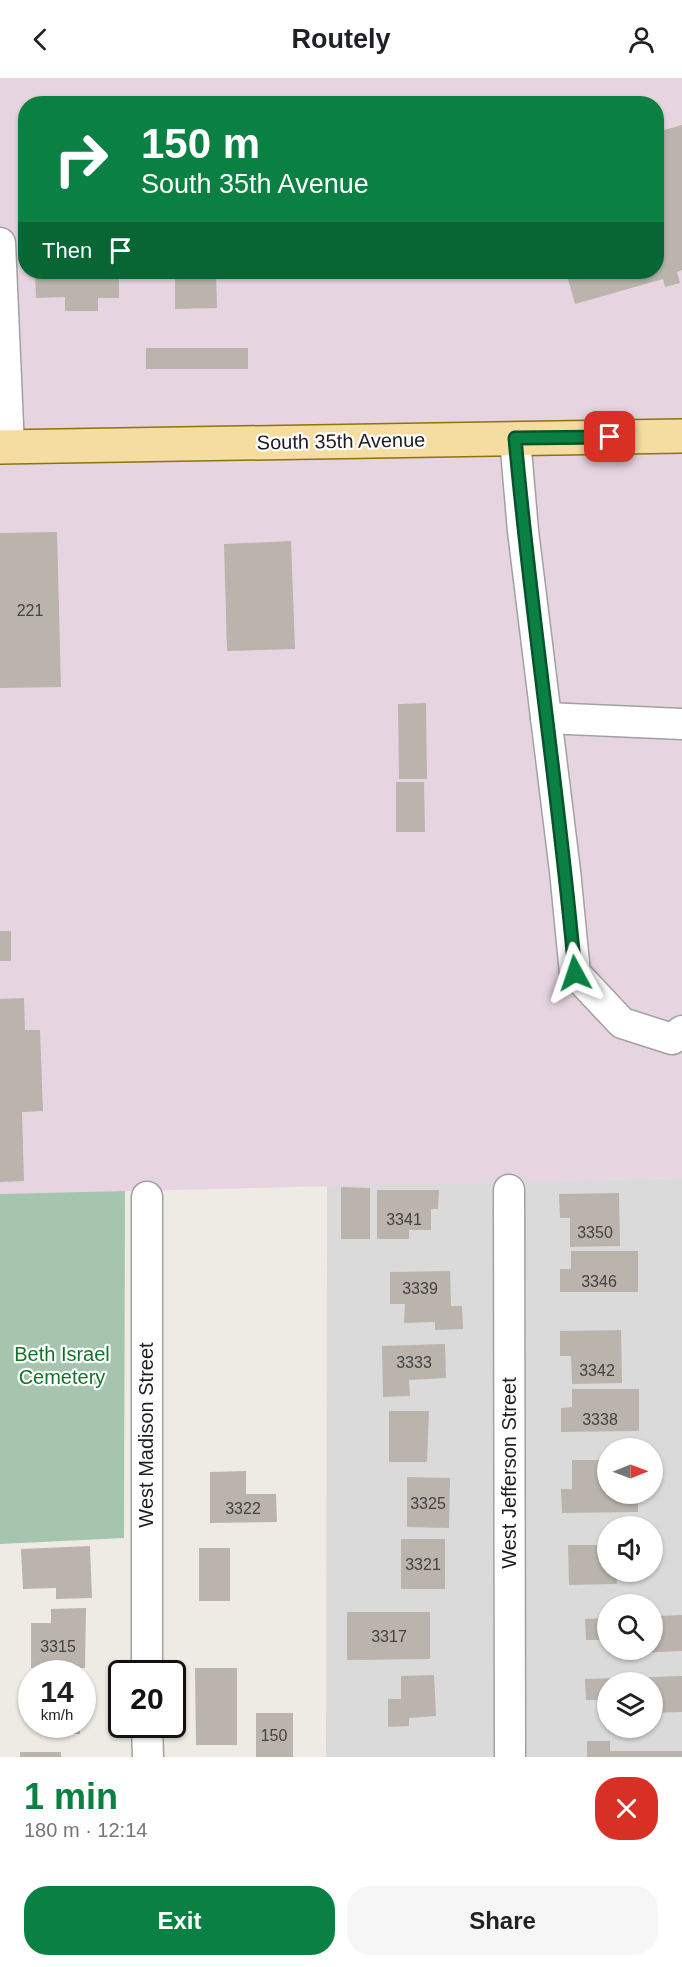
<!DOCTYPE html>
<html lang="en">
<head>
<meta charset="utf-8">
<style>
  :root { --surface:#fff; --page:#f6f6f6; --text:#202124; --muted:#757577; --accent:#0b8043 }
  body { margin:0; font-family:Helvetica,sans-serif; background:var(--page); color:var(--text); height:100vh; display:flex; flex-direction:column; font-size:22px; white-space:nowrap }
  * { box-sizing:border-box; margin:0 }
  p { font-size:20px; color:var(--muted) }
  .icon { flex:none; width:33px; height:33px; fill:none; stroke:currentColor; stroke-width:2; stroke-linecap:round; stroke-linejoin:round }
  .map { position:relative; height:1679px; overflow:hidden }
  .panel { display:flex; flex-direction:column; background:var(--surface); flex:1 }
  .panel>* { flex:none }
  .hud { position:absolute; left:18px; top:18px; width:646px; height:183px; border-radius:24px; box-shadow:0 2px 4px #0004; background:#0b8043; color:#fff; overflow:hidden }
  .needle { width:39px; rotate:89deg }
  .tools { position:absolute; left:597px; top:1360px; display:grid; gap:12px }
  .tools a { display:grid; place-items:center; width:66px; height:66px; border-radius:50%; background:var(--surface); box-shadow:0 2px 4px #0004; font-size:30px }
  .speed { position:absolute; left:18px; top:1582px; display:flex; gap:12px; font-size:30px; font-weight:700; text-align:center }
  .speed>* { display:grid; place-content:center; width:78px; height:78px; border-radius:50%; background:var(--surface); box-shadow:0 2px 4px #0004; line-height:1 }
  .speed small { font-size:15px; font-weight:400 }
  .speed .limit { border:3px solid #111; border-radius:9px; background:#fff; color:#111 }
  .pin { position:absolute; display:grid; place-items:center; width:51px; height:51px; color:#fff; margin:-26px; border-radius:12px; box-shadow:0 3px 9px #0006 }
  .me { position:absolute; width:66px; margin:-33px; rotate:355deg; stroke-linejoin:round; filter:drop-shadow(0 0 4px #0008) }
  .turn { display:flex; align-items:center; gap:21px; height:126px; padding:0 24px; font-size:27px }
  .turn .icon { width:78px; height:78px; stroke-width:2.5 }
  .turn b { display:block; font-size:42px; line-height:51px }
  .then { display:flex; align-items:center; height:57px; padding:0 24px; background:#0003; gap:12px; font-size:22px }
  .round { display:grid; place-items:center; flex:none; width:63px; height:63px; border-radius:24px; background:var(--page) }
  .summary { display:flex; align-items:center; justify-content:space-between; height:102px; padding:0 24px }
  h1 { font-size:36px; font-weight:700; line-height:45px; color:var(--accent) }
  .action { display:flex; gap:12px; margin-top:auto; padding:12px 24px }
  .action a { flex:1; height:69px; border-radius:24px; background:var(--accent); color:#fff; font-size:24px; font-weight:700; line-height:69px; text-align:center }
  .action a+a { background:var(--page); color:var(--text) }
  header { display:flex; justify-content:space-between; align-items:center; height:78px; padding:0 24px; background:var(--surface); font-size:27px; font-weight:700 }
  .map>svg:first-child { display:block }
</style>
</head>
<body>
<header><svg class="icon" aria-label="back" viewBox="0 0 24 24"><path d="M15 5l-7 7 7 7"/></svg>Routely<svg class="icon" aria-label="person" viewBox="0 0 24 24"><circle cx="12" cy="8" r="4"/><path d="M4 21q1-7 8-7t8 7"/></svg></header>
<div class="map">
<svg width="682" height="1679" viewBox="0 0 682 1679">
  <rect width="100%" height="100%" fill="#edebe3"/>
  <path fill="#dbdada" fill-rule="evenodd" d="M682 1100V1679H326L327 1107ZM608 1371H652V1416H608ZM608 1449H652V1494H608ZM608 1527H652V1572H608ZM608 1605H652V1650H608Z"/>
  <path fill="#e6d5e1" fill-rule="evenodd" d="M0 0H682V1100L0 1116ZM26 26H657V194H26Z"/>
  <path fill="#a6c5af" d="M125 1113 124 1460 0 1466V1116Z"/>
  <g fill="#bab4ad">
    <path d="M682 47V192L677 194 680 205 665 209 663 201 575 226 566 194H657V54Z"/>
    <path d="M35 194H119V220H98V233H65V219L36 220Z"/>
    <path d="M175 194H216L217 230 175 231Z"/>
    <rect x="146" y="270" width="102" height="21"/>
    <path d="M57 454 61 609 0 610V455Z"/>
    <path d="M291 463 295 571 227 573 224 466Z"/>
    <path d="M426 625 427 701H399L398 626Z"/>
    <path d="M396 704H424L425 754H396Z"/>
    <rect x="0" y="853" width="11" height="30"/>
    <path d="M24 920 25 952H40L43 1033 22 1034 24 1103 0 1104V921Z"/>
    <path d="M341 1109 370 1110V1161H341Z"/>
    <path d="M377 1112H439L438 1131H431V1152H409V1161H377Z"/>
    <path d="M619 1115 620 1168 570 1169V1140H560L559 1116Z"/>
    <path d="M571 1173H638V1214H560V1191H571Z"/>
    <path d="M450 1193 451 1228H462L463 1251 435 1252V1244L404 1245 405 1226H390V1194Z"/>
    <path d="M621 1252 622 1305 572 1306 571 1278H560V1253Z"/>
    <path d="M445 1266 446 1300 409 1302 410 1318 383 1319 382 1268Z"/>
    <path d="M572 1311H639V1353L561 1354V1330L572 1329Z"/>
    <path d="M389 1333H429L427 1384H389Z"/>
    <path d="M572 1382H608V1416H638V1434L562 1435 561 1411H572Z"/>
    <path d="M246 1393V1416H276L277 1444 210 1445V1394Z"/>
    <path d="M407 1399 450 1400 449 1450 407 1449Z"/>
    <rect x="401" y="1461" width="44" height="50"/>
    <path d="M568 1467H608V1494H617V1506L569 1507Z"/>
    <path d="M90 1468 92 1520 56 1521V1510L23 1511 21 1471Z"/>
    <rect x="199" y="1470" width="31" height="53"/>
    <path d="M86 1530 85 1590H31V1545H51V1531Z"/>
    <path d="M347 1534H430V1581L347 1582Z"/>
    <path d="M682 1537V1573L610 1576 609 1572H652V1538Z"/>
    <path d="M608 1540V1562H586L585 1541Z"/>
    <path d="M195 1590H237V1667H196Z"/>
    <path d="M434 1597 436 1638 409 1640V1648L388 1649V1621H401V1598Z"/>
    <path d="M682 1598V1634L652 1635V1605H608V1622H586L585 1601Z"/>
    <path d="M28 1612H32V1644H29Z"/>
    <rect x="256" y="1635" width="37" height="44"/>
    <rect x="49" y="1647" width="31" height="9"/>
    <path d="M587 1663H610V1673H682V1679H587Z"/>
    <rect x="20" y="1674" width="41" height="5"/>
  </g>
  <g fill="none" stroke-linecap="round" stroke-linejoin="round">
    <defs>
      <g id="minor">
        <path d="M0 165 9 369"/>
        <path d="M515 360 523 453 565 793 575 895 622 945 672 961 682 953"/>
        <path d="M546 640 682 646"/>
        <path d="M509 1112 510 1679"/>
        <path d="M147 1596V1119"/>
        <path d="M147 1647 148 1679"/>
      </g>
      <path id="major" d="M0 369 682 358"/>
    </defs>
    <use href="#minor" stroke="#a1a1a1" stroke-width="33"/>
    <use href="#major" stroke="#8c730a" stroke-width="36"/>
    <use href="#minor" stroke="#fff" stroke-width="30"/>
    <use href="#major" stroke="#f5dca0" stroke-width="33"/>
  </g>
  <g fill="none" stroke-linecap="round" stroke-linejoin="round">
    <defs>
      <path id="route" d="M575 895C559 716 531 539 515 360L610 359"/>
    </defs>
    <use href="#route" stroke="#07532c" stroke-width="15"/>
    <use href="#route" stroke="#0b8043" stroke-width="10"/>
  </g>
  <g text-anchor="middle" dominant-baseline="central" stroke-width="4.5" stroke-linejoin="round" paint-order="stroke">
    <g font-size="16" fill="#444341">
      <text x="30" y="532">221</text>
      <text x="404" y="1141">3341</text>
      <text x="595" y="1154">3350</text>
      <text x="599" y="1203">3346</text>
      <text x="420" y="1210">3339</text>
      <text x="414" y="1284">3333</text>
      <text x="597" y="1292">3342</text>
      <text x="600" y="1341">3338</text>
      <text x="428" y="1425">3325</text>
      <text x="243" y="1430">3322</text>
      <text x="423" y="1486">3321</text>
      <text x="389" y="1558">3317</text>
      <text x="58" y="1568">3315</text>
      <text x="274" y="1657">150</text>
    </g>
    <g font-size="20" fill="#1d1d1d" stroke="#fff">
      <text transform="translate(341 363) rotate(-1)">South 35th Avenue</text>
      <text transform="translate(146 1357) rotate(-90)">West Madison Street</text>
      <text transform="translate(509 1395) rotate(-90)">West Jefferson Street</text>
    </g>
    <g font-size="20" fill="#127328" stroke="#fff">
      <text x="62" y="1276">Beth Israel<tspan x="62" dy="23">Cemetery</tspan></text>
    </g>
  </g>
</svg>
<div class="tools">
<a><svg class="needle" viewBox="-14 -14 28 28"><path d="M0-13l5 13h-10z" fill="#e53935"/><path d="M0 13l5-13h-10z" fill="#757577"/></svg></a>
<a><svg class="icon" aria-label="sound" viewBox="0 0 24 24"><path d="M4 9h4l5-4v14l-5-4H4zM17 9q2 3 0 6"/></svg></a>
<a><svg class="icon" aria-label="search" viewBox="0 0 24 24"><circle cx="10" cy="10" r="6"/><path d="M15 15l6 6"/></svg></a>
<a><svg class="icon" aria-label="layers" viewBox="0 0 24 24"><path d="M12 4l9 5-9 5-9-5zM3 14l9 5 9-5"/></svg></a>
</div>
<div class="speed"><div>14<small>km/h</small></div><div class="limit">20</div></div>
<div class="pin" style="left:610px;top:359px;background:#d93025"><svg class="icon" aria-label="arrive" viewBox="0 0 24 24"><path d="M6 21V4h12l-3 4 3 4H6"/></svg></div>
<svg class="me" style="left:575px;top:895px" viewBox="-20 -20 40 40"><path d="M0-17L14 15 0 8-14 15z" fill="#0b8043" stroke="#fff" stroke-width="4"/></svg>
<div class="hud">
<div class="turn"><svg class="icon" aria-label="right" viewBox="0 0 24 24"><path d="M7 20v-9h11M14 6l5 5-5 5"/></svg><div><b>150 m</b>South 35th Avenue</div></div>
<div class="then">Then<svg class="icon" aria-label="arrive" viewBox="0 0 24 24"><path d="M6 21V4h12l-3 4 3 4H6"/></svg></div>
</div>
</div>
<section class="panel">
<div class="summary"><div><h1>1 min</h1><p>180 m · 12:14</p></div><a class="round" style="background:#d93025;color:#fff"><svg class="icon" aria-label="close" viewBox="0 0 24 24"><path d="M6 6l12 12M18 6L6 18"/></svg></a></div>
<div class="action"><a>Exit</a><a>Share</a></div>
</section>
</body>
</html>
